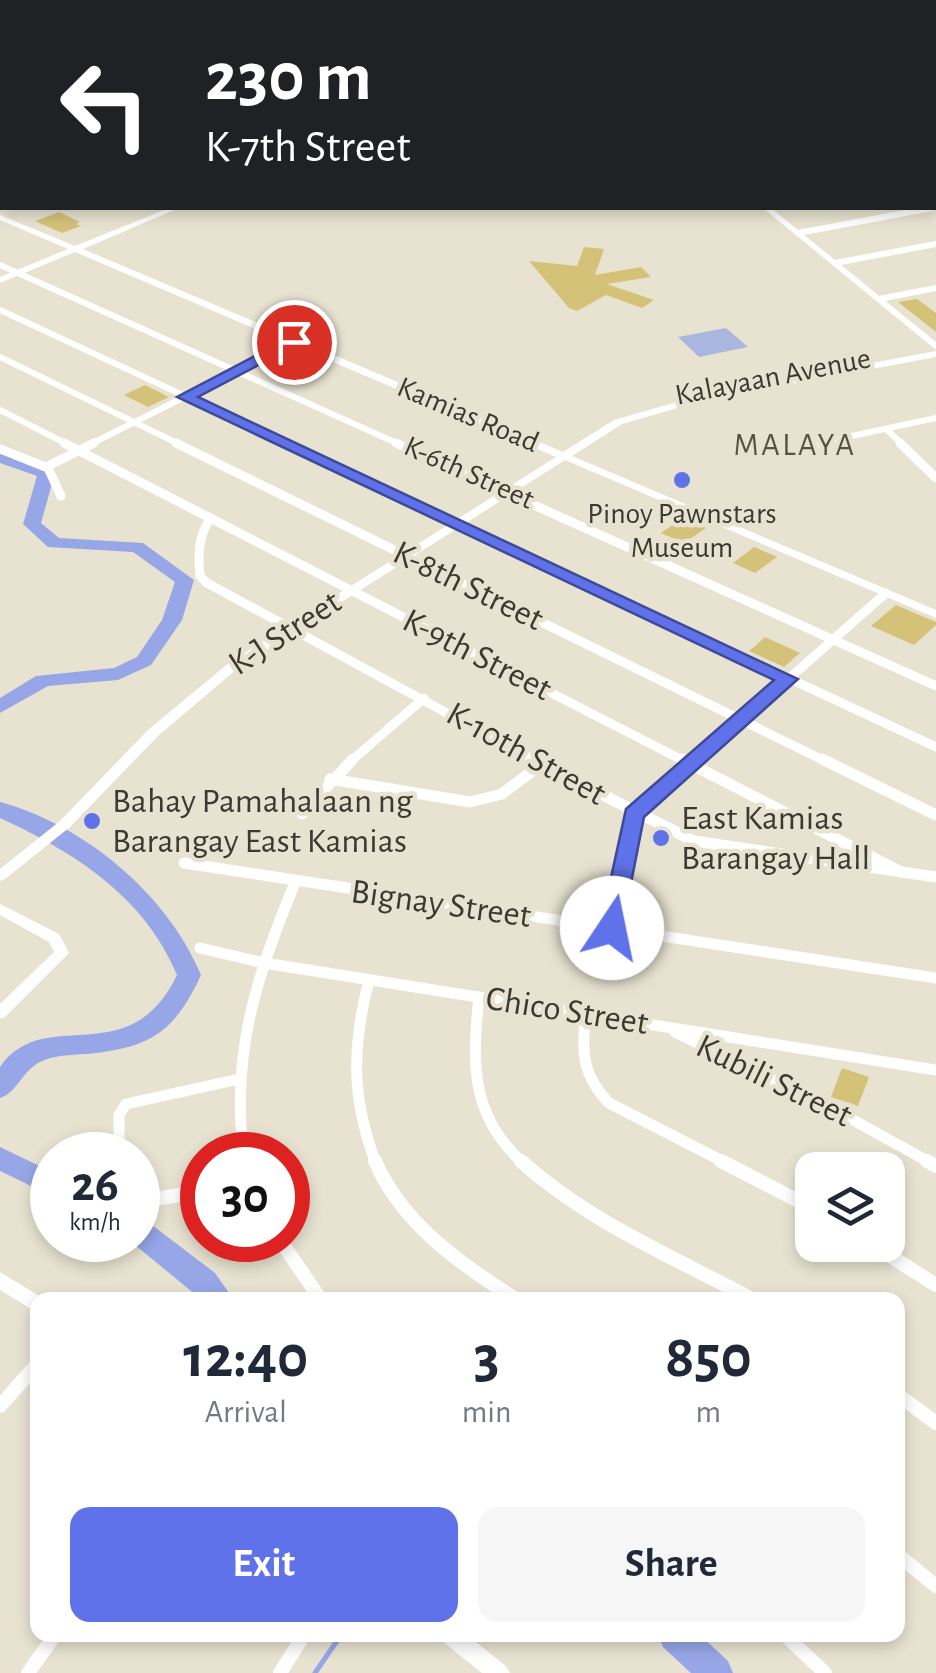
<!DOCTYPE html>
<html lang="en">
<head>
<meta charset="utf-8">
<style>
  :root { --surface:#fff; --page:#f6f6f7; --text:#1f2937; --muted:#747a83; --accent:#6072e9 }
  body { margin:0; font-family:"Alegreya Sans",sans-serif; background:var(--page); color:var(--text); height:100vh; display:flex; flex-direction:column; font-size:38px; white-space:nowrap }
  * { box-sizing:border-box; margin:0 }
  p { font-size:32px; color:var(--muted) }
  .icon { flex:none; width:55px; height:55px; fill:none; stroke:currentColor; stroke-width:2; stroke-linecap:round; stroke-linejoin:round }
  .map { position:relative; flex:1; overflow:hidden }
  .drawer { position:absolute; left:30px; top:1292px; width:875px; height:350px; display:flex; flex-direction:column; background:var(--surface); border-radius:20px; box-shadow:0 5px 15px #0003 }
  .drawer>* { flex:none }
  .guide { position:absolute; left:0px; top:0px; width:938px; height:210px; box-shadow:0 5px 15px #0003; background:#202124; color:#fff; overflow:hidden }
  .controls { position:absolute; left:795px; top:1152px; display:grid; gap:20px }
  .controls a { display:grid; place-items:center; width:110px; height:110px; border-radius:20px; background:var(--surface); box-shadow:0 5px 15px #0003; font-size:50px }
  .speed { position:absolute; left:30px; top:1132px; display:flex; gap:20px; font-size:50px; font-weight:700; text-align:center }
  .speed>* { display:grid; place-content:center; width:130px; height:130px; border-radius:50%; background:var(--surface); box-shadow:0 5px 15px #0003; line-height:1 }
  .speed small { font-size:25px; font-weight:400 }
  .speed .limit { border:15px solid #d22; background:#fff; color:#111 }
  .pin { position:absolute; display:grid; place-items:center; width:85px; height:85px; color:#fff; margin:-42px; border:5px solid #fff; border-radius:50%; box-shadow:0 2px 10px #0007 }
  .me { position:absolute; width:110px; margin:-55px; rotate:11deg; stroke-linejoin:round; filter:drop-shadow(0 0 8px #0008) }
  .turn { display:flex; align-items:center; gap:35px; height:210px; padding:0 40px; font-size:45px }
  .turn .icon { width:130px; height:130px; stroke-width:2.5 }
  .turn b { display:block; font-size:70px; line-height:85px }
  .eta { display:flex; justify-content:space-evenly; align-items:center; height:170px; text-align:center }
  .eta b { font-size:60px; font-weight:600; line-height:70px }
  .action { display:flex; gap:20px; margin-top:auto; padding:20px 40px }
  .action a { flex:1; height:115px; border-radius:20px; background:var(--accent); color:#fff; font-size:40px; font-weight:600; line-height:115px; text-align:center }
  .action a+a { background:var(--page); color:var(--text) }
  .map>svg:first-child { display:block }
</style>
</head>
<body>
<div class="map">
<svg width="936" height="1673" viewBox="0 0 936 1673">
  <rect width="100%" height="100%" fill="#e8e3d1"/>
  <path fill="#abb6de" d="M726 328 748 347 699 357 678 337Z"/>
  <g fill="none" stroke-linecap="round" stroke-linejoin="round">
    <path stroke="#97a6e7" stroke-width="5" d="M315 1673 341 1635"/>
    <g fill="#97a6e7" fill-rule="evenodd">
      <path d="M0 452 55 473 41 523 59 538 143 543 194 580 182 620 151 665 118 680 48 686 0 713V698L36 676 114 668 137 657 162 620 175 582 133 552 48 547 23 524 37 476 0 463Z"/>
      <path d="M0 802C85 825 168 895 201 975 174 1033 150 1048 86 1054 71 1055 53 1055 40 1062 22 1071 17 1093 0 1098V1067C44 1003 129 1075 177 975 145 897 74 852 0 818Z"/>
      <path d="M0 1147 52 1172V1196L0 1171Z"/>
      <path d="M138 1219 148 1222 215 1273 234 1300H202L129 1240H138Z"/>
      <path d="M658 1635H700L728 1661 733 1673H691L663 1647Z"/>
    </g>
  </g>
  <g fill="#d5c279">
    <path d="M59 212 80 222 76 224 81 226 62 233 35 221Z"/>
    <path d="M584 247 604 249 595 275 641 267 651 277 607 284 654 300 642 308 606 295 577 311 569 308 529 261 577 266Z"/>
    <path d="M917 299 936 313V332L898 302Z"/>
    <path d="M145 385 169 397 148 407 124 395Z"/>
    <path d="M683 518 706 528 684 543 661 533Z"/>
    <path d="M754 547 777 557 755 573 733 563Z"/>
    <path d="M896 605 936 622V625L914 645 871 626Z"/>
    <path d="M765 637 800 653 784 667 749 651Z"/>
    <path d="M842 1068 869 1077 858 1106 831 1097Z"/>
  </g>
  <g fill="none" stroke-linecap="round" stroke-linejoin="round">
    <path stroke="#fff" stroke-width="5" d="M799 2 819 0"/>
    <g stroke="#fff" stroke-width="6">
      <path d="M798 233 932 208"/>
      <path d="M835 263 936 244"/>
      <path d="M0 265 401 445"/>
      <path d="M879 299 936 288"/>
      <path d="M0 310 290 445"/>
      <path d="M0 357 181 445"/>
      <path d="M0 410 69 445"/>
      <path d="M886 429 903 445"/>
      <path d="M89 445 294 342"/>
      <path d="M810 445 936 418"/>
    </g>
    <g stroke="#fff" stroke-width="9">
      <path d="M64 443 686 762"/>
      <path d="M176 443 827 762"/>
      <path d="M285 443 936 747"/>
      <path d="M396 443 936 686"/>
      <path d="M900 443 936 478"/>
      <path d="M808 446 822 443"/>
      <path d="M0 449 48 468 61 496"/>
      <path d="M48 466 94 443"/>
      <path d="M211 518C198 535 198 555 200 576L207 583 537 762"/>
      <path d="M350 762 424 698"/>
      <path d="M694 762 886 593"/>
    </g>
    <g stroke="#fff" stroke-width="11">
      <path d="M532 759 694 841 936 877"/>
      <path d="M681 759 901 872"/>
      <path d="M822 759 936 815"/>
      <path d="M330 779 470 802 502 794 543 763"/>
      <path d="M302 814 353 759"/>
      <path d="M184 863 936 978"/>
      <path d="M613 928 634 814 697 759"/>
      <path d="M200 948 264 963 936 1070"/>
      <path d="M369 980C352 1046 351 1099 376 1163"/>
      <path d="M479 997C472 1062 470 1116 523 1163"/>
      <path d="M586 1014C581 1051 582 1075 609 1103L726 1163"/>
      <path d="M675 1032 835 1110 931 1163"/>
      <path d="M119 1155V1115L126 1104 235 1080"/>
      <path d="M244 1155C230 1057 257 973 295 883"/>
    </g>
    <g stroke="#fff" stroke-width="14">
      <path d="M375 1161C402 1224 462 1265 517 1300"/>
      <path d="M521 1161C589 1222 673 1257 754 1300"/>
      <path d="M721 1161 812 1208"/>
      <path d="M927 1161 936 1166"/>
      <path d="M138 1202 202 1191"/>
      <path d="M280 1240 321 1300"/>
      <path d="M873 1245 936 1285"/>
      <path d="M898 1395 936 1423"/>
      <path d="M0 1406 38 1363"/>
      <path d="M898 1555 936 1586"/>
      <path d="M785 1635 825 1673"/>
      <path d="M28 1673 55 1635"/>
      <path d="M280 1673 304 1635"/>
    </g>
    <g fill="#fff" fill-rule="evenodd">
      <path d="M507 0H514L516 2H509Z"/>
      <path d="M905 0H926L917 2H901Z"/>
      <rect x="0" y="131" width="2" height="5"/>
      <path d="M169 208H179L83 249 563 452 614 420 701 395 936 351V357L705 400 622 424 572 456 936 610V618L565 460 238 668 158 736 70 827 5 879 0 881V869L60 821 148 730 230 662 556 457 75 252 0 283V277L68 249 0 220V215L75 246Z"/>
      <path d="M763 208H771L936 342V350Z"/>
      <path d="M0 904 59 934 69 953 5 1017 0 1019V1004L54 952 49 942 0 915Z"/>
      <path d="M0 1272 44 1299 38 1300V1313L0 1290Z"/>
      <path d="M440 1635H467L506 1666 510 1673H482L443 1642Z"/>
    </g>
    <g fill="#fff" fill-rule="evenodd">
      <path d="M369 0 361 2H341L344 0Z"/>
      <rect x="0" y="35" width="2" height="5"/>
    </g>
    <g stroke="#fff" stroke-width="18">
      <path d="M42 2 47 0"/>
      <path d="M65 2 70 0"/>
      <path d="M0 24 2 23"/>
    </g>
    <path stroke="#4e4d44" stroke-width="2.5" d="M58 2 62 0"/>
  </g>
  <path fill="#6072e9" stroke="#3e4a97" stroke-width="2.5" d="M289 338 302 342 198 397 798 679 644 817 621 934H604L600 928 626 809 774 680 177 397Z"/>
  <g fill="#6072e9" stroke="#e8e3d1" stroke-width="4">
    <circle cx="682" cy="480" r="10"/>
    <circle cx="92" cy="821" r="10"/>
    <circle cx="661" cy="838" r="10"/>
  </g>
  <g text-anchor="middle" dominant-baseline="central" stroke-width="9" stroke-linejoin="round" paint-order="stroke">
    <g font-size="30" fill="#3b3a32" stroke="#e8e3d1">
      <text transform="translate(773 377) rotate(-11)">Kalayaan Avenue</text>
      <text transform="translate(468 415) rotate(23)">Kamias Road</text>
      <text transform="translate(469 473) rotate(24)">K-6th Street</text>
    </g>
    <g font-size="30" fill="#3b3a32" stroke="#e8e3d1">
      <text x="682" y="514">Pinoy Pawnstars<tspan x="682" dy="34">Museum</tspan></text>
    </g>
    <g font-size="32" letter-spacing="2.5" fill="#575344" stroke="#e8e3d1">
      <text x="795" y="445">MALAYA</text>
    </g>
    <g font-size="35" fill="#3b3a32" stroke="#e8e3d1">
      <text transform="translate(468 586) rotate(26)">K-8th Street</text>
      <text transform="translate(285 633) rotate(-33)">K-J Street</text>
      <text transform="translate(477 655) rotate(27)">K-9th Street</text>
      <text transform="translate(526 754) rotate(29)">K-10th Street</text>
      <text transform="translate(441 904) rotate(8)">Bignay Street</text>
      <text transform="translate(567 1011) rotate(9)">Chico Street</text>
      <text transform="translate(774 1081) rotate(26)">Kubili Street</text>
    </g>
    <g font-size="35" fill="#3b3a32" stroke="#e8e3d1" text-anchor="start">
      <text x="112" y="801">Bahay Pamahalaan ng<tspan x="112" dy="40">Barangay East Kamias</tspan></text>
      <text x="681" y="818">East Kamias<tspan x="681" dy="40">Barangay Hall</tspan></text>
    </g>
  </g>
</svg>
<div class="controls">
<a><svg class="icon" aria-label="layers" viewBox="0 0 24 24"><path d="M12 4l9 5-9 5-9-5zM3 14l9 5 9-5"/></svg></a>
</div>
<div class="speed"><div>26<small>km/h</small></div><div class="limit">30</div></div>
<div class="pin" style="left:294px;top:342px;background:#d93025"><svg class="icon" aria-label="arrive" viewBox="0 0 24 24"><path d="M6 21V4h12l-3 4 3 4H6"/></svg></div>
<svg class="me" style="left:612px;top:928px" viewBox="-20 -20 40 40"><circle r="19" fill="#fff"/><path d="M0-13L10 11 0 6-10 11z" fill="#6072e9"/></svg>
<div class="guide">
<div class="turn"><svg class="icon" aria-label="left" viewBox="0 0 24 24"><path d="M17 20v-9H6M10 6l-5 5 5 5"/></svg><div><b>230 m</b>K-7th Street</div></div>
</div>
<section class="drawer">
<div class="eta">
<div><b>12:40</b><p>Arrival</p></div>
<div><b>3</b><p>min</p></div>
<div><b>850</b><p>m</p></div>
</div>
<div class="action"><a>Exit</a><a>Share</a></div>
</section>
</div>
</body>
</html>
